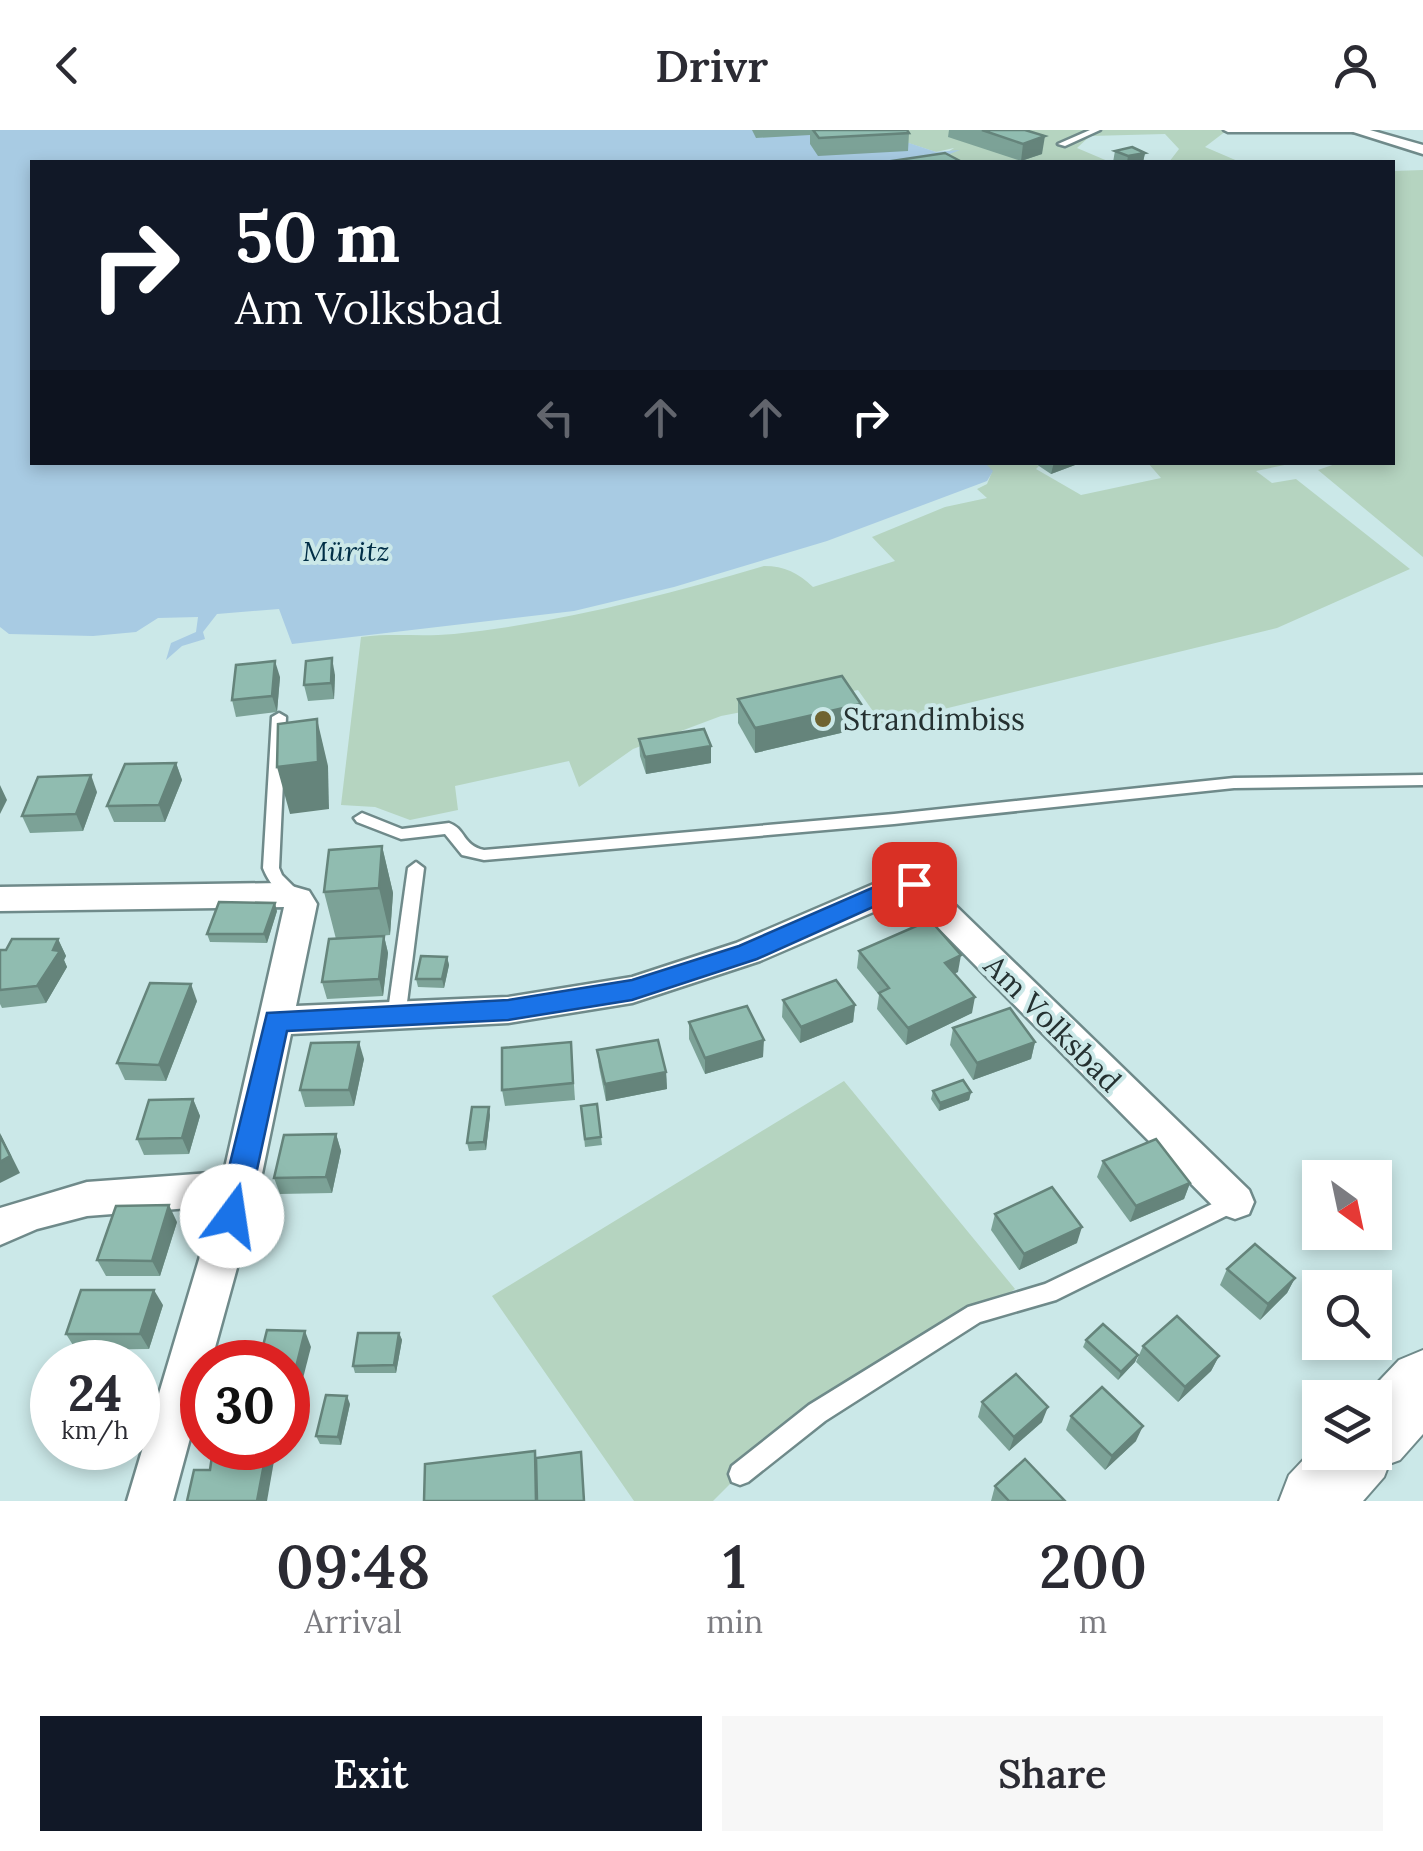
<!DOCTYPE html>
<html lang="en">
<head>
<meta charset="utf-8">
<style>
  :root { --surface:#fff; --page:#f7f7f7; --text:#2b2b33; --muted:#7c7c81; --accent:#111827 }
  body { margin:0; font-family:Lora,serif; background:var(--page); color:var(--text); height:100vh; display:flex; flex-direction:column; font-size:38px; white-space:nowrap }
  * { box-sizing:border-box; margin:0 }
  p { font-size:32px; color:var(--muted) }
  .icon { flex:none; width:55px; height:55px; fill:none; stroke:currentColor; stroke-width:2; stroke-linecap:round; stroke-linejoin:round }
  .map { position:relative; height:1371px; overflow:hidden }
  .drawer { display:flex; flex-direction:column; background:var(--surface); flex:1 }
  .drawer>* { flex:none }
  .hud { position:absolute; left:30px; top:30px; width:1365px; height:305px; border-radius:0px; box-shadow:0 5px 15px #0003; background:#111827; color:#fff; overflow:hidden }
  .needle { width:65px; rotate:147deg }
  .controls { position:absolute; left:1302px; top:1030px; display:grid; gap:20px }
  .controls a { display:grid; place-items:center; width:90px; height:90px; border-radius:0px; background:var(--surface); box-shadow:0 5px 15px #0003; font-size:50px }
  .speed { position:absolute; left:30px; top:1210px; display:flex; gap:20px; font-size:50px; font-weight:700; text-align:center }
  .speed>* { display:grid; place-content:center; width:130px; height:130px; border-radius:50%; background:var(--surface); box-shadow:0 5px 15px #0003; line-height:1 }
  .speed small { font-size:25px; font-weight:400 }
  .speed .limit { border:15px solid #d22; background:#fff; color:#111 }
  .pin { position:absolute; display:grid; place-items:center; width:85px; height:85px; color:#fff; margin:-42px; border-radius:20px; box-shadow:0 5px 15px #0006 }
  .me { position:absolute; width:110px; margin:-55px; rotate:14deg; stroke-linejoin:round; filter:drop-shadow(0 0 8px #0008) }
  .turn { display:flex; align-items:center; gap:35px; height:210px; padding:0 40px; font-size:45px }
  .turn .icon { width:130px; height:130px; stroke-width:2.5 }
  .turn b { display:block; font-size:70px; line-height:85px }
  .lanes { display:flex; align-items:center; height:95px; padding:0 40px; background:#0003; justify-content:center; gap:50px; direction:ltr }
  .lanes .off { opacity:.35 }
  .eta { display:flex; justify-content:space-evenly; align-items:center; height:170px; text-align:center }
  .eta b { font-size:60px; font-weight:600; line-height:70px }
  .primary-button { display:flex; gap:20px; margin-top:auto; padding:20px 40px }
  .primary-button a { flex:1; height:115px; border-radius:0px; background:var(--accent); color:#fff; font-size:40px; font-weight:600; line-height:115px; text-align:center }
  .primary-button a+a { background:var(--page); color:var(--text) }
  header { display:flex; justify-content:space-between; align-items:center; height:130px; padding:0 40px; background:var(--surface); font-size:45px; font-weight:600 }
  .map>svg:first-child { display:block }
</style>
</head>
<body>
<header><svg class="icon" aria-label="back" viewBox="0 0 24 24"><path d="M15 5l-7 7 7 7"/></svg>Drivr<svg class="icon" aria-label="person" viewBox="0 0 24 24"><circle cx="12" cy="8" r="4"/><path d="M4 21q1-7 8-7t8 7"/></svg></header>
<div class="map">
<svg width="1423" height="1371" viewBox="0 0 1423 1371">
  <rect width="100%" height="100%" fill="#cbe8e8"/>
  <g fill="#b5d4c0">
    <path d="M903 0H1355L1226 1 1205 17 1240 32H1169L1179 19 1165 4 1090 6 1077 18 1110 32H956L940 27 954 18 936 22 905 12Z"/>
    <path d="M1423 40V427L1318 340 1338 333 1392 332 1393 41Z"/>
    <path d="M984 333H1033L1039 336 1036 339 1081 365 1161 348 1148 333H1294L1256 341 1272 353 1296 349 1410 439 1277 498 882 594 858 560 721 586 633 619 579 657 569 631 455 656 458 680 410 690 375 677 341 675 361 507C392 503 423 507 454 504 560 493 662 466 764 436 785 436 798 443 813 457L895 431 872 407 945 377 987 368 977 359 987 354 992 342Z"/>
    <path d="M844 951 1015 1159 740 1344 713 1371H634L492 1166Z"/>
  </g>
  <path fill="#a8cbe3" d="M0 0H903L906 12 936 22 960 20 942 27 956 32H32V332H984L993 341 987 351 827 411 674 457 574 481 292 514 279 479 217 484 203 502 205 509 182 516 166 530 171 513 196 502 198 487 158 488 136 502 93 506 9 504 0 497Z"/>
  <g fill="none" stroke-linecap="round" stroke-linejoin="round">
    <defs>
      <g id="service">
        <path d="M1090 0H1100L1065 16 1058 14Z"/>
        <path d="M1224 0H1359L1355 2H1228Z"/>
        <path d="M279 583 286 587 279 738 282 745 303 766 301 770C283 773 269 753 263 738L272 587Z"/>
        <path d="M1423 645V655L1234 658 894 694 484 730 462 725 445 704 401 709 357 692 354 688 362 683 402 699 449 693C466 699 462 715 484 720L894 684 1234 648Z"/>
        <path d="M416 732 424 738 405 888 402 893 396 895 390 893 387 888 408 738Z"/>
        <path d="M1233 1064 1240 1067 1243 1073 1240 1079 1056 1170 980 1192 825 1291 748 1352 740 1355 732 1352 729 1344 732 1336 809 1275 968 1177 1045 1154Z"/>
      </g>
      <g id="minor">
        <path d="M1347 0H1370L1423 15V24Z"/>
        <path d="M914 743 925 746 1249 1060 1254 1072 1249 1084 1235 1089 1221 1084 908 767 760 831 632 873 508 893 291 904 259 1058 211 1232H202V1264L173 1371H127L215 1076 87 1086 37 1099 0 1115V1078L87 1052 224 1042 284 777 0 781V757L281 753 309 761 317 774 296 876 508 867 632 847 736 813 876 753Z"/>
      </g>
      <path id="primary" d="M1423 1220V1304L1400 1330 1389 1334 1384 1347 1363 1371H1279L1289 1345 1320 1312V1322H1375V1268H1363L1399 1230Z"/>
    </defs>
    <use href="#service" stroke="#6f8a8a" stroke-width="5"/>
    <use href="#minor" stroke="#6f8a8a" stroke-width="5"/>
    <use href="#primary" stroke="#6f8a8a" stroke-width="4"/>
    <use href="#service" fill="#fff" fill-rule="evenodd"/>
    <use href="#minor" fill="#fff" fill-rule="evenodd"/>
    <use href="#primary" fill="#fff" fill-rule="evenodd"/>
  </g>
  <g fill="#7ca297">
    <path d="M752 0H907L909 3 908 21 818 26 810 14V5L756 8Z"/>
    <path d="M949 0H1025L1042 24 1021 31 948 7Z"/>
    <path d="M1115 21 1145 23 1143 32H1113Z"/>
    <path d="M1036 332H1083L1051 344 1036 334Z"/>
    <path d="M335 545 334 569 308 571 304 555Z"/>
    <path d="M280 547 277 582 236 587 232 570Z"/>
    <path d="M738 569 858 599 755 623 738 593Z"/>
    <path d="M639 609 711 633 646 644 640 626Z"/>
    <path d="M176 633 182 650 165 692H114L107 676Z"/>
    <path d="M97 662 83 701 30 703 22 686Z"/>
    <path d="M382 716 393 763 390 805 343 809 384 806 388 823 383 866 327 869 322 852 336 809 324 762Z"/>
    <path d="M277 781 267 813 210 812 207 804Z"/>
    <path d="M58 809 66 826 64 830 67 837 46 873 2 878 0 874V820Z"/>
    <path d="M859 821 958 842 955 843 972 883 906 915 877 879 879 865 857 838Z"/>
    <path d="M447 827 449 835 444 858 418 857 416 849Z"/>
    <path d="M783 870 855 875 853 892 800 913 782 887Z"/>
    <path d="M197 871 166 951 125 950 117 933Z"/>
    <path d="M689 892 763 927 705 944 689 909Z"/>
    <path d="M953 898 1035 912 1031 929 973 950 950 915Z"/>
    <path d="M571 912 575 970 505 976 502 960Z"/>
    <path d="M597 920 666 942 667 959 606 971 599 937Z"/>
    <path d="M364 929 354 976 305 977 300 960Z"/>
    <path d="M933 961 971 962 969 970 939 981 931 969Z"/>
    <path d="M193 969 200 986 189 1024 144 1025 137 1009Z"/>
    <path d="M597 974 602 1015 585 1017 581 976Z"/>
    <path d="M490 985 486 1020 469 1021 467 1013Z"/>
    <path d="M336 1004 341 1021 332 1063 280 1064 274 1048Z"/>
    <path d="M1103 1031 1190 1053 1184 1069 1130 1092 1097 1047Z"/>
    <path d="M995 1084 1077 1113 1019 1140 991 1100Z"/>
    <path d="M177 1092 160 1146H106L97 1130Z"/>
    <path d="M1227 1139 1295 1148 1287 1163 1260 1190 1220 1155Z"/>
    <path d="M163 1175 149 1219 76 1220 66 1204Z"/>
    <path d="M399 1203 402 1210 396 1243H355L353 1236Z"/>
    <path d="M1086 1210 1138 1225 1135 1232 1118 1250 1083 1217Z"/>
    <path d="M1143 1216 1219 1226 1211 1241 1178 1272 1136 1232Z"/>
    <path d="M982 1272 1042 1292 1009 1321 978 1287Z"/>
    <path d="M350 1274 341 1315 320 1314 316 1306Z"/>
    <path d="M1071 1286 1136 1311 1105 1340 1066 1300Z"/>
    <path d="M995 1356 1065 1371H991Z"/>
  </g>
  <g fill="#65847b">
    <path d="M1045 6 1042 24 1021 31 1023 14Z"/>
    <path d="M1145 23 1143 32H1127L1128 26Z"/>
    <path d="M1054 332H1083L1051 344Z"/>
    <path d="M332 528 335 545 334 569 331 553Z"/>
    <path d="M275 531 280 547 277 582 272 566Z"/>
    <path d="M861 574 858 599 755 623V598Z"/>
    <path d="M317 589 328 636 329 679 290 684 277 637Z"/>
    <path d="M711 616V633L646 644 645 627Z"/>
    <path d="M176 633 182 650 165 692 159 675Z"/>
    <path d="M91 645 97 662 83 701 76 684Z"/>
    <path d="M0 655 7 670 0 684Z"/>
    <path d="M382 716 393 763 390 805 379 758Z"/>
    <path d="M275 773 277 781 267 813 264 804Z"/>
    <path d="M384 806 388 823 383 866 379 849Z"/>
    <path d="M58 809 66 826 64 830 67 837 46 873 37 856Z"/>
    <path d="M961 825 958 842 942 849 945 833Z"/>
    <path d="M447 827 449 835 444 858 442 849Z"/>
    <path d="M191 854 197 871 166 951 159 935Z"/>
    <path d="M975 867 972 883 906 915 908 898Z"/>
    <path d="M855 875 853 892 800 913 801 897Z"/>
    <path d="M764 910 763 927 705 944V928Z"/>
    <path d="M359 912 364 929 354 976 349 960Z"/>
    <path d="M1035 912 1031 929 973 950 977 933Z"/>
    <path d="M666 942 667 959 606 971 605 954Z"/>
    <path d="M971 962 969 970 939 981 940 973Z"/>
    <path d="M193 969 200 986 189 1024 182 1008Z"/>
    <path d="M489 977 490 985 486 1020 484 1012Z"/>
    <path d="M0 1003 20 1043 0 1053Z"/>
    <path d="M336 1004 341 1021 332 1063 326 1047Z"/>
    <path d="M1190 1053 1184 1069 1130 1092 1136 1076Z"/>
    <path d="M169 1075 177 1092 160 1146 152 1131Z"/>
    <path d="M1082 1097 1077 1113 1019 1140 1024 1124Z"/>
    <path d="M1295 1148 1287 1163 1260 1190 1268 1174Z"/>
    <path d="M154 1160 163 1175 149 1219 140 1204Z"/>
    <path d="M305 1201 311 1217 288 1307V1269Z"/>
    <path d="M399 1203 402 1210 396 1243 394 1235Z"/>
    <path d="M1138 1225 1135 1232 1118 1250 1121 1242Z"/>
    <path d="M1219 1226 1211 1241 1178 1272 1185 1257Z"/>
    <path d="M347 1266 350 1274 341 1315 338 1307Z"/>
    <path d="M1048 1277 1042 1292 1009 1321 1014 1307Z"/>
    <path d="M1143 1296 1136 1311 1105 1340 1112 1326Z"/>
    <path d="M267 1318 274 1331 267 1371H257Z"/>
  </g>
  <g fill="#90bcb0" stroke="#65847b" stroke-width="2.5">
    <path d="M813 0H907L909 3 819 8Z"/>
    <path d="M982 0H1025L1045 6 1023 14Z"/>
    <path d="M1132 17 1145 23 1128 26 1115 21Z"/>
    <path d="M945 23 962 32H885Z"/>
    <path d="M332 528 331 553 304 555 306 531Z"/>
    <path d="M275 531 272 566 232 570 236 535Z"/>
    <path d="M842 546 861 574 755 598 738 569Z"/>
    <path d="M317 589 318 632 277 637 278 594Z"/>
    <path d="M704 599 711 616 645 627 639 609Z"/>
    <path d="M176 633 159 675 107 676 125 634Z"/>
    <path d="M91 645 76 684 22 686 38 647Z"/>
    <path d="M382 716 379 758 324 762 329 720Z"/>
    <path d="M219 772 275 773 264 804H207Z"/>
    <path d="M930 790 961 825 945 833 975 867 908 898 879 863 889 858 859 821Z"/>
    <path d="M384 806 379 849 322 852 329 809Z"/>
    <path d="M12 809H58L53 820 60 821 37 856 0 860V820H6Z"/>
    <path d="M421 826 447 827 442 849H416Z"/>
    <path d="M836 850 855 875 801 897 783 870Z"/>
    <path d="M150 853 191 854 159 935 117 933Z"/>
    <path d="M747 876 764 910 705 928 689 892Z"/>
    <path d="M1010 878 1035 912 977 933 953 898Z"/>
    <path d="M658 910 666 942 605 954 597 920Z"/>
    <path d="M359 912 349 960H300L311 913Z"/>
    <path d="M571 912 573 953 502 960V918Z"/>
    <path d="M963 950 971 962 940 973 933 961Z"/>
    <path d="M193 969 182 1008 137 1009 149 970Z"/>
    <path d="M597 974 601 1007 585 1009 581 976Z"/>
    <path d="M472 977H489L484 1012 467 1013Z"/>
    <path d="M336 1004 326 1047 274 1048 284 1005Z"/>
    <path d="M0 1006 10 1026 0 1032Z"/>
    <path d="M1156 1009 1190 1053 1136 1076 1103 1031Z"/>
    <path d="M1052 1057 1082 1097 1024 1124 995 1084Z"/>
    <path d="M169 1075 152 1131 97 1130 116 1076Z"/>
    <path d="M1255 1114 1295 1148 1268 1174 1227 1139Z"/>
    <path d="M81 1160H154L140 1204H66Z"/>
    <path d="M1177 1186 1219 1226 1185 1257 1143 1216Z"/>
    <path d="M1103 1194 1138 1225 1121 1242 1086 1210Z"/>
    <path d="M267 1200 305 1201 288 1269V1232H225L228 1223 261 1224Z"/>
    <path d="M358 1203H399L394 1235 353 1236Z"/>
    <path d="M1016 1244 1048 1277 1014 1307 982 1272Z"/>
    <path d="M1102 1257 1143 1296 1112 1326 1071 1286Z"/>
    <path d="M326 1265 347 1266 338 1307 316 1306Z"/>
    <path d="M267 1318 257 1371H187L194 1340H210L213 1319Z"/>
    <path d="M535 1321 536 1371H424L425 1334Z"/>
    <path d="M581 1322 584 1371H537L536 1328Z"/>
    <path d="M1025 1329 1065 1371H1009L995 1356Z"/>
  </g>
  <path fill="#1a73e8" stroke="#114b97" stroke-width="2.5" d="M914 746 926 754 922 761 893 768 757 829 632 870 508 890 287 901 247 1086 242 1095 232 1099 222 1095 217 1086 267 883 508 870 632 850 739 816 879 755Z"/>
  <circle fill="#6f6330" stroke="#cbe8e8" stroke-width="4" cx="823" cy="589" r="10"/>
  <g text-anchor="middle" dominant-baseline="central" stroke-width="8" stroke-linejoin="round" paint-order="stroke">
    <g font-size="28" font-style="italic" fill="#002e46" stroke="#cbe8e8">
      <text x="346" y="421">Müritz</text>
    </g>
    <g font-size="30" fill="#253131" stroke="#cbe8e8" text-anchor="start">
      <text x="843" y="589">Strandimbiss</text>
    </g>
    <g font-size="30" fill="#253131" stroke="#cbe8e8">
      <text transform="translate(1053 893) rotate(45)">Am Volksbad</text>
    </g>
  </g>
</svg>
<div class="controls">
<a><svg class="needle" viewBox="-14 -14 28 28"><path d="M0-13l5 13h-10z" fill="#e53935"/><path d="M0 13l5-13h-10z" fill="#7c7c81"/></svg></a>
<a><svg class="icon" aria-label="search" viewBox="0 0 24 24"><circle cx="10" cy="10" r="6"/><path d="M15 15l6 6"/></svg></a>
<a><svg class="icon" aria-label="layers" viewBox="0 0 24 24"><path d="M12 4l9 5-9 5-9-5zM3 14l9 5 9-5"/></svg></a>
</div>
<div class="speed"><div>24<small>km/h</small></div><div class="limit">30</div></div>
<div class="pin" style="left:914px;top:754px;background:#d93025"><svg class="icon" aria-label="arrive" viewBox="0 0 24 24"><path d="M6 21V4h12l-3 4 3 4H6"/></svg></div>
<svg class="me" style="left:232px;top:1086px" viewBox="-20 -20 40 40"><circle r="19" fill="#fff"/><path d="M0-13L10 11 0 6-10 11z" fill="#1a73e8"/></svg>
<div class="hud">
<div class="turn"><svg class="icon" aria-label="right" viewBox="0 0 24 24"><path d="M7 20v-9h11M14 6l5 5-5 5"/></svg><div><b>50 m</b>Am Volksbad</div></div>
<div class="lanes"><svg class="icon off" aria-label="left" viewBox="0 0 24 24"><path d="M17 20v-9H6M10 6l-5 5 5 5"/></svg><svg class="icon off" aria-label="ahead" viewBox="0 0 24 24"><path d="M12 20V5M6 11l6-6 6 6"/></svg><svg class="icon off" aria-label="ahead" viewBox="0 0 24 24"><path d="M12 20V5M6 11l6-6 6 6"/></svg><svg class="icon" aria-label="right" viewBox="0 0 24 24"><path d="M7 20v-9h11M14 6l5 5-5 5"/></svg></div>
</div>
</div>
<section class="drawer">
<div class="eta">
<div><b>09:48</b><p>Arrival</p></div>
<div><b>1</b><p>min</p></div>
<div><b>200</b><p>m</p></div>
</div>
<div class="primary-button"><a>Exit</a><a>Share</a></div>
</section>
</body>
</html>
